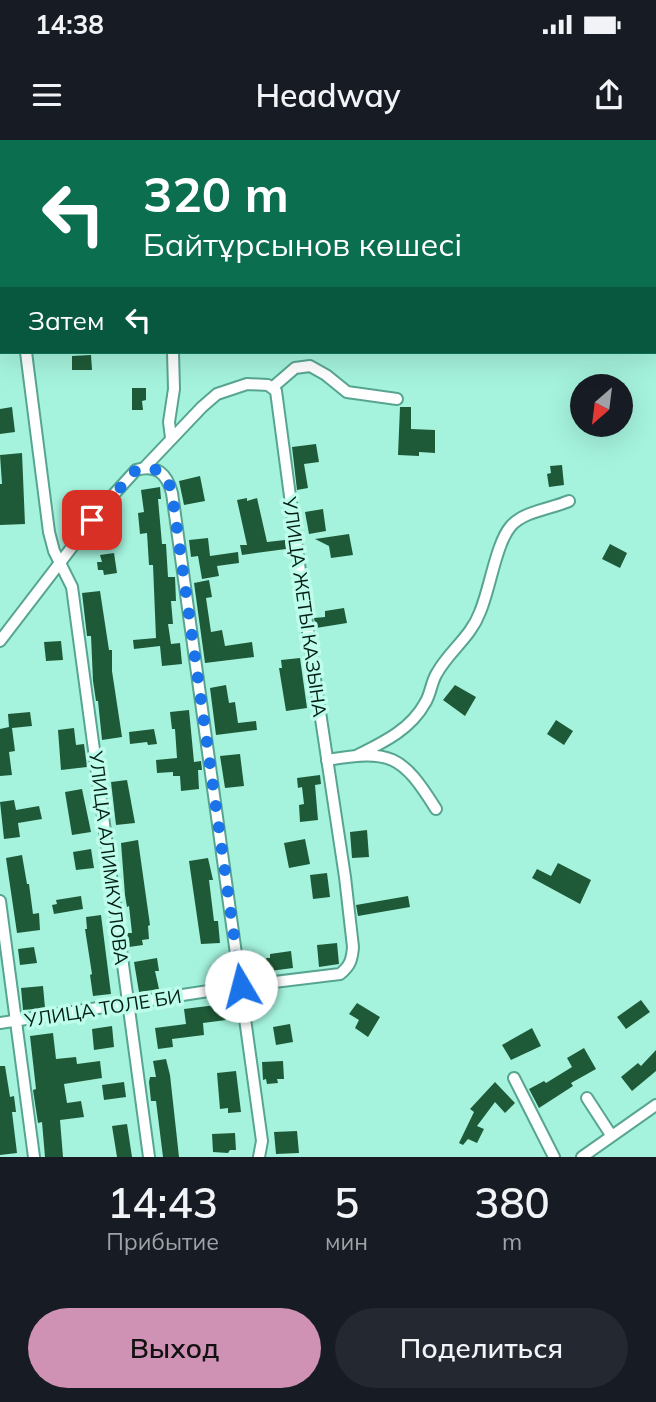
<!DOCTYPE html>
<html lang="ru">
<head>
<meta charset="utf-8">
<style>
  :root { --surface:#171b24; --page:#242831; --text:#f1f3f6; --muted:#9ea1a6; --accent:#cf92b4 }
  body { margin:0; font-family:Mulish,sans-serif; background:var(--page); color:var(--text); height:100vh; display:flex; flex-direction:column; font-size:26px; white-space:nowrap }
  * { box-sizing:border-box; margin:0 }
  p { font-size:23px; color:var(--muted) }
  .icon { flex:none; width:38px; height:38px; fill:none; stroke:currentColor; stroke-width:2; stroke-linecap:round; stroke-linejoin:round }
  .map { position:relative; height:1017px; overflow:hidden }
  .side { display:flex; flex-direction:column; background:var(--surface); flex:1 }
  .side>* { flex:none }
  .banner { position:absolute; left:0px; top:0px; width:656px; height:214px; box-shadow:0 7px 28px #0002; background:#0b6e4f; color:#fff; overflow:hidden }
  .needle { width:46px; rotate:208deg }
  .buttons { position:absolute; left:570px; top:234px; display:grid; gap:14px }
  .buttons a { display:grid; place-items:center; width:63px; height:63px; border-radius:50%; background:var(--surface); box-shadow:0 7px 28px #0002; font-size:35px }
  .pin { position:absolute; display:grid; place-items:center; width:60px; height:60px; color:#fff; margin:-30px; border-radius:14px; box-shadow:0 4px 10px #0006 }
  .me { position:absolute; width:77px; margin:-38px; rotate:352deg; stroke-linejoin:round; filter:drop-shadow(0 0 5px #0008) }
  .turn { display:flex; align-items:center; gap:24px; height:147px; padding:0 28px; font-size:32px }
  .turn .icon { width:91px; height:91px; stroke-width:2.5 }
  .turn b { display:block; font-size:49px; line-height:60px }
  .then { display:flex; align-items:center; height:66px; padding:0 28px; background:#0003; gap:14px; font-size:26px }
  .eta { display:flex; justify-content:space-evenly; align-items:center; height:119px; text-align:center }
  .eta b { font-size:42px; font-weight:600; line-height:49px }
  .primary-button { display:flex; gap:14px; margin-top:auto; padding:14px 28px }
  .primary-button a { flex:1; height:80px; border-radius:42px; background:var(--accent); color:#111; font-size:28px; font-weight:600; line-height:80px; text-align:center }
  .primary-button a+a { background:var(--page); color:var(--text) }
  .status { display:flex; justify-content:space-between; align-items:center; height:49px; padding:0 35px; background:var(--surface); direction:ltr }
  .status svg { height:19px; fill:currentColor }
  header { display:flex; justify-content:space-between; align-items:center; height:91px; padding:0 28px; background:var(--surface); font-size:32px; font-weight:600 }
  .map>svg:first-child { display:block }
</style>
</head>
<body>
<div class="status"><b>14:38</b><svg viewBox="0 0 49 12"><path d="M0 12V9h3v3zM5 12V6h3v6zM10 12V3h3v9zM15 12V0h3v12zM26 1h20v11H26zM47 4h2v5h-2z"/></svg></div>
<header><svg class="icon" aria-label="menu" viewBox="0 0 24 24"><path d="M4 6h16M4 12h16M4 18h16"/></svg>Headway<svg class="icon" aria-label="share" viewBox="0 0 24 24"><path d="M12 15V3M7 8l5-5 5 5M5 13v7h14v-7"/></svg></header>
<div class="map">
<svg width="656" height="1017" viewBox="0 0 656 1017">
  <rect width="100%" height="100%" fill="#a5f3dd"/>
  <g fill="#1f5a38">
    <path d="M91 215 92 230H72V216Z"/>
    <path d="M132 248H146V260L142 261 143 270H132Z"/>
    <path d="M12 267 15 292 0 294V269Z"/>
    <path d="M400 267H411V289L435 290V313L419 312V316L398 315Z"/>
    <path d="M316 304 319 322 304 324 308 348 297 350 292 307Z"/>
    <path d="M22 313 25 384 0 385V344H2L0 315Z"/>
    <path d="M562 325 564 345 549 347 547 334 551 333 550 326Z"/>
    <path d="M200 336 205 361 184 365 179 341Z"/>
    <path d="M160 347 161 359H158L162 404H166L168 437H175L176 461H171L173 484H168L171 504 180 503 182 524 162 526 160 506 134 509 133 500 156 498 153 425H149L147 393 140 394 138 373 144 372 141 350Z"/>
    <path d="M247 358V361L257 358 267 402 285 400 286 409 242 415 240 405H247L237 360Z"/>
    <path d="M323 369 326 391 309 394 305 372Z"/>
    <path d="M349 394 353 415 331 418 329 406 315 399Z"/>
    <path d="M208 398 210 416 238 412 239 423 217 426 219 436 202 439 198 416 191 417 189 400Z"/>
    <path d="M610 404 627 413 620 428 602 419Z"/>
    <path d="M114 413 117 433 104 435 103 430H98L97 422H102L100 415Z"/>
    <path d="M209 440 212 457 206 458 211 492 222 490 225 506 252 502 254 517 205 523 194 443Z"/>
    <path d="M100 451 109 510H112V531L122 597 102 600 98 561H96L93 541 91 496H87L82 453Z"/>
    <path d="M344 468 347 483 316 488 314 478 325 477V471Z"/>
    <path d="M61 501 63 520 46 521 44 502Z"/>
    <path d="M300 518 307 568 286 571 279 528H282L281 520Z"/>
    <path d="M226 545 229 563 235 562 238 583 256 581 257 590 216 595 210 548Z"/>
    <path d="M455 545 476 557 465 576 443 560Z"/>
    <path d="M189 570 194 622 201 621 202 630H198L199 649 181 651 180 636H173V632L157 633 156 620 177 618 175 589H172L170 572Z"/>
    <path d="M30 572 32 586 12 588 15 611 9 612 12 635 0 636V589L9 587 8 574Z"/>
    <path d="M556 580 573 591 564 605 547 594Z"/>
    <path d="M74 588 76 605 84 604 87 627 61 630 58 590Z"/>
    <path d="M154 589 157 604 148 605 147 602 130 604 129 592Z"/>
    <path d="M240 614 244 646 225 648 220 616Z"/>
    <path d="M320 635 321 644 315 645 318 680 300 682 299 665 304 664 302 647 298 648 297 638Z"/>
    <path d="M127 640 135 683 116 685 111 642Z"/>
    <path d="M82 649 91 692 72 695 65 652Z"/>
    <path d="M14 660 16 670 39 666 42 679 18 683 20 697 4 699 0 662Z"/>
    <path d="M367 690 369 717 352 718 350 692Z"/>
    <path d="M305 699 310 724 289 728 284 703Z"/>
    <path d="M138 700 150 785 148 786 149 799 142 800 143 805 129 807 127 793H132L129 766 127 767 125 755 121 703Z"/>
    <path d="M91 709 94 728 76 730 73 712Z"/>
    <path d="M22 715 27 744H29L33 774 39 773 40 790 17 793 6 718Z"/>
    <path d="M208 718 213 740H209L214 781H218L220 803 201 804 189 721Z"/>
    <path d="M558 723 591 740 580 764 532 738 537 729 551 736Z"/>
    <path d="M327 733 330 757 313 759 310 735Z"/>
    <path d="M81 756 83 769 54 774 52 765 57 764 56 760Z"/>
    <path d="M408 756 410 767 358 776 356 765Z"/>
    <path d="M101 775 111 854 93 856 90 835 92 834 85 789H87L86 777Z"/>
    <path d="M337 803 339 824 319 827 317 805Z"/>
    <path d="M34 807 37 823 20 825 18 809Z"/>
    <path d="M291 811 293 828 270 831 271 834 249 837 248 828 268 826 266 818H270V814Z"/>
    <path d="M157 818 159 831H155L159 849 139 852 134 822Z"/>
    <path d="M43 846 45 868 23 870 21 848Z"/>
    <path d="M641 860 650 872 626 889 617 877Z"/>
    <path d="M357 863 380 877 368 897 355 888 359 880 349 874Z"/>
    <path d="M224 864 226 880 203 883 204 895 172 899 173 907 158 909 155 888 186 884 184 869Z"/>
    <path d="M290 884 293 902 276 905 273 887Z"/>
    <path d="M112 886 114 907 94 910 92 889Z"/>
    <path d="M532 888 541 906 511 920 502 905Z"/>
    <path d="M53 893 56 919 76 917 77 924 100 921 102 938 64 944 67 963 81 961 84 977 60 980 63 1017H45L42 982 38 983 33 950 36 949 30 896Z"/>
    <path d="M584 908 596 929 571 943 573 946 539 968 529 949 544 941 546 943 572 927 567 918Z"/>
    <path d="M656 910V931L632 951 621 937 638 923 641 926Z"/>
    <path d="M166 919 170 935 179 1017H163L156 961H151L149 942 150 937H156L153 921Z"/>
    <path d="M283 921 284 939H277L278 943 267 944 266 939 263 940 262 922Z"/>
    <path d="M0 926H5L10 957 14 956 16 972H12L17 1013 0 1015Z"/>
    <path d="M236 931 241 972 228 973V968L220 969 217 933Z"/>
    <path d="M124 942 126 957 104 960 102 945Z"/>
    <path d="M495 942 515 963 505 973 495 962 477 986 484 989 477 1003 468 999 463 1005 459 1003 474 972 470 969Z"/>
    <path d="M127 984 132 1017H117L112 986Z"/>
    <path d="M297 991 299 1013 276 1014 274 992Z"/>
    <path d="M235 993 236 1010H230L228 1013 213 1012 212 994Z"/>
  </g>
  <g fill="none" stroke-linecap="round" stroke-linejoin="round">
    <defs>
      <g id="minor">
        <path d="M492 0 493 2"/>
        <path d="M624 0 633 2"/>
        <path d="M155 2 156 0"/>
        <path d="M654 6 656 7"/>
        <path d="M0 148H2"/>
        <path d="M26 212 49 392 54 411 72 447 149 1017"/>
        <path d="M273 247 295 228 310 226 326 235 347 252 397 259"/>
        <path d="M171 298 169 282 174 249 173 212"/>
        <path d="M0 501 105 364 136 330C157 324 167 334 172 353L262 1001 259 1017"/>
        <path d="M358 615C384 602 411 589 425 563 431 554 431 542 437 533 449 511 471 497 480 472 490 449 496 403 511 386 524 371 551 369 569 361"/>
        <path d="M327 620C391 609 402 615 436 669"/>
        <path d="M0 761 34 1017"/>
        <path d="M0 883 241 846 340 834C350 826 352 820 353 807L345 737 310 506 276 251 268 245 247 244 217 254 202 267 144 328"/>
        <path d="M514 938 554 1017"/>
        <path d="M587 958 611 995"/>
        <path d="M582 1017 656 965"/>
      </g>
    </defs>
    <use href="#minor" stroke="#57a591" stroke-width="14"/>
    <use href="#minor" stroke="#fff" stroke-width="10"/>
  </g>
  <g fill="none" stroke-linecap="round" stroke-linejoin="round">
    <path stroke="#1a73e8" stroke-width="12" stroke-dasharray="0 21.6" d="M92 380 136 330C157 324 167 334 172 353L241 846"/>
  </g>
  <g text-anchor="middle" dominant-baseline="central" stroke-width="7" stroke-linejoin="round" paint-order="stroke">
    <g font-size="19" fill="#001e17" stroke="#bffdeb">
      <text transform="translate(305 467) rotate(82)">УЛИЦА ЖЕТЫ КАЗЫНА</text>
      <text transform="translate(109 718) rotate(83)">УЛИЦА АЛИМКУЛОВА</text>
      <text transform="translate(103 868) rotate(-9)">УЛИЦА ТОЛЕ БИ</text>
    </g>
  </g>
</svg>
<div class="buttons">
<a><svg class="needle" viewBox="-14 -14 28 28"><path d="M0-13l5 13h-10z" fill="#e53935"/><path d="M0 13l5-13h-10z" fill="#9ea1a6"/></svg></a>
</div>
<div class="pin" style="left:92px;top:380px;background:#d93025"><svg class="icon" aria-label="arrive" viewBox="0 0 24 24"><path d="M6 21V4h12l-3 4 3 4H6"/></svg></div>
<svg class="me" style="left:241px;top:846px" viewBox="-20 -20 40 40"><circle r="19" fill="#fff"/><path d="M0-13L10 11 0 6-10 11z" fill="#1a73e8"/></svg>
<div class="banner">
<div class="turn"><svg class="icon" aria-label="left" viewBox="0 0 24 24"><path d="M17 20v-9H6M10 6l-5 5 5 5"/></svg><div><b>320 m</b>Байтұрсынов көшесі</div></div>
<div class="then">Затем<svg class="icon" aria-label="left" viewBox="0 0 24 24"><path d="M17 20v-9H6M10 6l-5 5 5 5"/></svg></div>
</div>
</div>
<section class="side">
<div class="eta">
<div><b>14:43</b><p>Прибытие</p></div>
<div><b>5</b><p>мин</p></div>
<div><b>380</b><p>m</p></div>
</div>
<div class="primary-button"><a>Выход</a><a>Поделиться</a></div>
</section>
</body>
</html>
